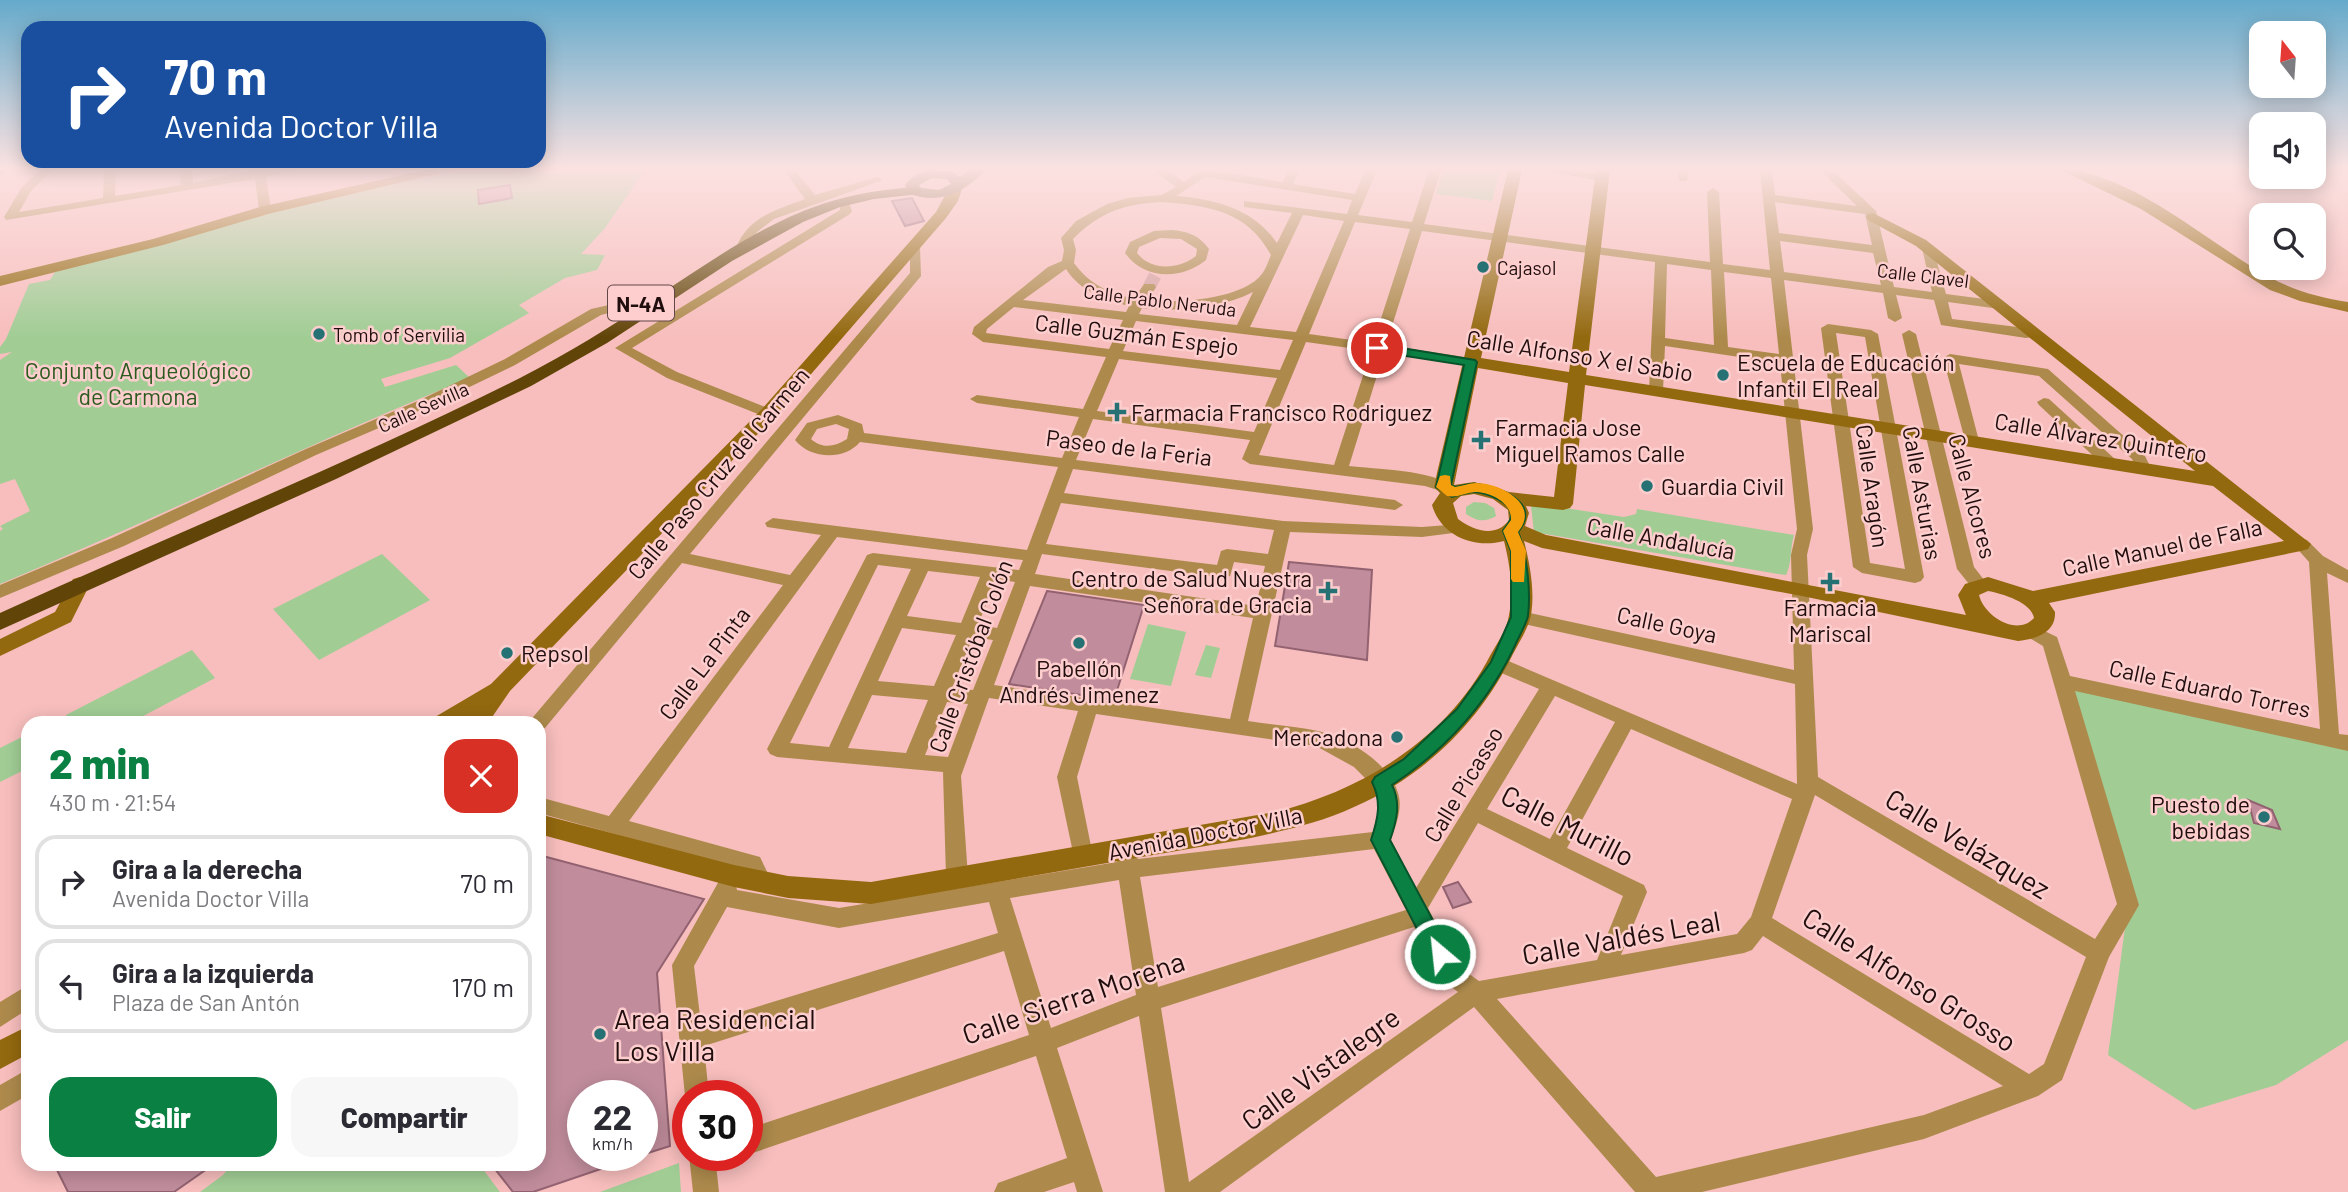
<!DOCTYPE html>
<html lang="es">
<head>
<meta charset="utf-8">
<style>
  :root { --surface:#fff; --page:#f7f7f7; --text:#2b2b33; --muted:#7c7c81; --line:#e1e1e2; --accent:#0b8043 }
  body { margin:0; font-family:Barlow,sans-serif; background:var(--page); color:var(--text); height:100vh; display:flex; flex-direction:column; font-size:26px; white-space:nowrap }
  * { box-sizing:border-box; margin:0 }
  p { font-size:23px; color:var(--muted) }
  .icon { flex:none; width:38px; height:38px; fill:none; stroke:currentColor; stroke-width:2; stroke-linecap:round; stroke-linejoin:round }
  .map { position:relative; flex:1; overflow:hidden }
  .sheet { position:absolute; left:21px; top:716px; width:525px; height:455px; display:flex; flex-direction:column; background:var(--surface); border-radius:21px; box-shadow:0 4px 18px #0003 }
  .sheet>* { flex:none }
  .guide { position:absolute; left:21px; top:21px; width:525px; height:147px; border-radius:21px; box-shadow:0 4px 18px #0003; background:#1a4fa0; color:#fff; overflow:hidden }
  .needle { width:46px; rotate:343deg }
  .fabs { position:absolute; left:2249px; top:21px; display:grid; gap:14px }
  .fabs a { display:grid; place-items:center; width:77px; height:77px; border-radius:14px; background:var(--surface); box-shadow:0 4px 18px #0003; font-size:35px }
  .speed { position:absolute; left:567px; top:1080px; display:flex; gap:14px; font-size:35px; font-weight:700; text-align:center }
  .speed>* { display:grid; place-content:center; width:91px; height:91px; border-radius:50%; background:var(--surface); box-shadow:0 4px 18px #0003; line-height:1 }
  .speed small { font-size:18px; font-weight:400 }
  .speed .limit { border:10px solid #d22; background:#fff; color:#111 }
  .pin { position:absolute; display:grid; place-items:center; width:60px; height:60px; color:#fff; margin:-30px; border:4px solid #fff; border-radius:50%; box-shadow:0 2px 7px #0007 }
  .me { position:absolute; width:77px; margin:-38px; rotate:332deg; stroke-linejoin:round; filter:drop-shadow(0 0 5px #0008) }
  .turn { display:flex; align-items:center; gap:24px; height:147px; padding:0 28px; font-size:32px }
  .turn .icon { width:91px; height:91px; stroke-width:2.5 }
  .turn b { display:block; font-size:49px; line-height:60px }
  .round { display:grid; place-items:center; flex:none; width:74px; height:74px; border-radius:21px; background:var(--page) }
  .head { display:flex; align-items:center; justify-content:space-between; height:119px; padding:0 28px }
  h1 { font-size:42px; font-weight:800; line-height:52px; color:var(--accent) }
  .button { display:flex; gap:14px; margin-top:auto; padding:14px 28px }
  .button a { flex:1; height:80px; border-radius:21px; background:var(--accent); color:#fff; font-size:28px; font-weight:800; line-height:80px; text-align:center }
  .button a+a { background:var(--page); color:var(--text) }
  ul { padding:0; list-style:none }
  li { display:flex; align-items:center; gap:21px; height:94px; margin:0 14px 10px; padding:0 14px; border:4px solid var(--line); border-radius:21px }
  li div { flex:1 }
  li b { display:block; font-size:26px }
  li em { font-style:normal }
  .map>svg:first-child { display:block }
</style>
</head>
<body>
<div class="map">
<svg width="2348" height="1192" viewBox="0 0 2348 1192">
  <rect width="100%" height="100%" fill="#f7bebd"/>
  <g fill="#a1cd95">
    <path d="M490 170H645L605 228 581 254 605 255 597 270 565 278 519 305 529 313 450 358 381 379 385 387 456 365 470 378C311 442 158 518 0 584V531L3 529 0 526 30 511 15 479 0 484V360L12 352 0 354V347L6 339 29 284 50 280 55 272 271 213 406 181 459 172Z"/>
    <path d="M1444 170H1500L1492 201 1436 194Z"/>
    <path d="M1474 502 1485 503 1494 508 1496 516C1484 523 1477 521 1466 514V507Z"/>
    <path d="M1531 506H1552L1624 517 1636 514 1637 509 1794 535C1790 547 1792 564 1786 575L1778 574 1534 532Z"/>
    <path d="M382 554 430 600 319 660 273 609Z"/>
    <path d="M1148 624 1186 632 1171 686 1130 679Z"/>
    <path d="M1206 645 1220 648 1211 678 1195 675Z"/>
    <path d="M192 650 215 678 130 723H72L66 715Z"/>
    <path d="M2062 681 2348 749V1040L2276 1085 2194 1110 2108 1055 2128 905Z"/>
    <path d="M28 734V768L0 782V748Z"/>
    <path d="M679 1163 681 1192H600Z"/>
    <path d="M232 1164H479L500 1192H200L223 1175Z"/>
  </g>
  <g fill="#c18d9c" stroke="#936271" stroke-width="2">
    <path d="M510 185 512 198 479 204 478 190Z"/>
    <path d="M912 198 924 221 905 226 892 201Z"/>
    <path d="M1289 562 1372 570 1367 660 1275 646Z"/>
    <path d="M1047 591 1144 605 1114 700 1009 684Z"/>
    <path d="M2248 800 2272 810 2280 829 2254 823Z"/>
    <path d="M539 855 704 899 657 973 670 1146 642 1155V1096H583V1155H636V1157L533 1192H513L491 1164H539Z"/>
    <path d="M1458 882 1471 902 1453 908 1443 887Z"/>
    <path d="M54 1164H214L174 1192H68Z"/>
  </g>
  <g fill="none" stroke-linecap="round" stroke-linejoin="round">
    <path stroke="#d7a3a3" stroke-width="13" stroke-dasharray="13 7" stroke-linecap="butt" d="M1149 287 1157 272"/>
    <g fill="#ad8a4c" fill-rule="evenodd">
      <path d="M0 170H7L0 176Z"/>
      <path d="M40 170H52L31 191 19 212 103 198 104 170H116L115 196 181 185 180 170H192L193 183 253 170H294L266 177 271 210 265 214 259 210 255 179 6 220 4 217 22 187Z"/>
      <path d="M784 170H795L815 195 877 177 883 180 774 219 757 232 746 251H738L736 248C748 217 776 210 805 199Z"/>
      <path d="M1153 170H1167L1184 182 1198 171 1211 170 1282 182 1289 170H1300L1293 184 1355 194 1365 170H1377L1358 215 1412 222 1429 170H1441L1424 224 1710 262 1707 192 1713 188 1719 192 1723 264 1770 270 1760 170H1772L1775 195 1857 206 1820 170H1832L1876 211 1894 287 1932 292 1922 248 1924 245H1932L1946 294 2000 301 2007 305 2000 309 1948 302 1952 319 2035 329 2042 333 2040 336 2026 338 1941 325 1934 300 1896 295 1902 318 1895 322 1888 318 1883 293 1784 280 1813 529 1807 555 1818 777 2095 939 2117 904 2043 646 2026 636 2023 631 2026 626 2032 625 2057 637 2070 676 2320 729 2309 562 2293 544 2301 538 2307 540 2323 556 2348 570V583L2327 573 2339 734 2348 735V751L2075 691 2139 905 2109 957 2062 1080 2038 1096 1924 1139 1702 1192H1635L1474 1007 1220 1192H1165L1139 1016 1057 1048 1103 1192H1077L1074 1182 1044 1192H994L998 1183 1067 1158 1036 1056 747 1155V1129L1029 1035 1004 951 704 1046 709 1096H688V1103L685 1096 672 965 719 881 727 879 735 881 737 890 839 908 1117 862 1119 853 1127 850 1135 853 1138 859 1373 832 1379 808 1376 789 1354 767 1316 746 1096 714 1077 777 1093 856 1089 862 1082 865 1075 862 1057 777 1078 711 989 698 961 776 968 877 965 883 957 886 949 883 946 877 943 772 777 757 770 754 767 749 867 555 873 553 1019 570 1023 560 837 537 629 821 760 857 772 882 769 889 761 891 753 889 745 870 539 813V797L609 816 783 585 682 563 545 728 539 730V723H528L910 273V244H918L920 247 921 276 690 554 790 575 821 535 767 527 765 523 773 518 1027 550 1058 467 860 442C844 461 810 459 795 440L807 423 838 415 862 424 864 433 1062 458 1079 417 977 403 970 399 977 395 1083 409 1106 357 983 342 972 334 974 327 1048 267 1062 261 1064 250 1061 238 1076 221 1107 204 1128 198 1162 195 1176 187ZM1205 177 1352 200 1347 214 1244 201V207L1292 213 1277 243C1254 209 1215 199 1176 196ZM1163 202C1210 206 1247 211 1271 255 1268 261 1266 270 1261 275 1242 299 1177 304 1148 300L1156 287 1154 284H1144L1134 299C1109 293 1089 284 1074 263L1076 250 1073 239C1099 212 1127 203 1163 202ZM1775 202 1865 214 1872 245 1779 233ZM1303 215 1344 221 1296 332 1250 327ZM1355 222 1410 229 1373 343 1309 334ZM1422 231 1655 262 1649 391 1651 394H1661L1663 391 1665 346 1780 363 1797 529 1791 555 1794 670 1520 611 1514 613 1511 617 1514 621 1520 623 1795 684 1797 784 1499 657 1492 659 1490 664 1492 669 1539 689 1416 888 1391 840C1395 827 1402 811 1399 797 1393 765 1349 738 1318 731 1295 726 1271 725 1248 721L1290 532 1422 537 1461 532 1463 528 1461 524 1422 527 1283 521 1064 493 1073 469 1395 510 1403 505 1395 500 1076 460 1093 419 1250 440 1242 459 1250 464 1425 486 1444 492 1450 491 1452 487C1437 470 1372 469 1349 466L1384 353 1471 366 1478 362 1471 358 1386 345ZM1780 241 1873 253 1881 285 1784 272ZM1667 264 1711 270 1714 345 1665 338ZM1066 269C1081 292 1103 299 1129 306L1126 312 1023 300ZM1724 272 1771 278 1779 354 1728 347ZM1253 292 1237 325 1139 314 1142 308C1180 312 1219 309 1253 292ZM1014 307 1123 320 1109 349 986 333 987 329ZM1136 321 1293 340 1280 370 1123 351ZM1306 342 1371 351 1334 465 1259 455ZM1119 359 1277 378 1254 432 1097 411ZM836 424 849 429 847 439C835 447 822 449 811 439L817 429ZM1061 503 1274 530 1268 554 1227 549 1221 551 1217 565 1046 544ZM1042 554 1224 578 1230 576 1234 562 1265 566 1256 606 1035 574ZM878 565 911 569 829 747 790 743ZM928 571 980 577 961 623 907 616ZM996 579 1015 582 997 628 978 625ZM1030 586 1253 618 1230 719 994 685ZM902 628 956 635 934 686 878 681ZM973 637 993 640 973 690 952 688ZM872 695 928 700 906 753 848 748ZM1555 696 1615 722 1550 839 1487 809ZM947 702 968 704 948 757 925 755ZM1631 729 1792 799 1751 917 1737 934 1621 955 1647 892 1644 885 1567 848ZM1815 795 2086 957 2044 1064 2029 1074 1772 918ZM1478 823 1623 896 1597 960 1479 981 1458 966 1428 908ZM1374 849 1406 910 1158 987 1140 877ZM1119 880 1136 995 1051 1028 1010 898ZM989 902 998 933 701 1024 694 966 727 907 839 928ZM1414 927 1442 980 1458 992 1189 1182 1161 1008ZM1763 936 2003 1086 1924 1115 1656 1177 1497 999 1744 953 1752 950Z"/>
      <path d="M1541 170C1560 170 1592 167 1608 178L1602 181Z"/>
      <path d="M1677 170H1689L1687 181H1679Z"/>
      <path d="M840 200H848L852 211 850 214 632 348 677 372 773 410 775 413 773 416H763L667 378 615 348 840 210Z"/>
      <path d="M1171 230C1187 231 1199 235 1209 249L1206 260C1182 280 1144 280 1125 253L1130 242 1154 231ZM1160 238 1181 239 1197 249 1196 256C1179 269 1152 272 1137 253L1139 247Z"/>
      <path d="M623 288 657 294 659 297 652 301 631 298 634 313 632 316H622L620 310 601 315 515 365 430 406 316 455 124 546 0 598V585L112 538 306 449 420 400 505 359 591 309 618 303 616 292Z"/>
      <path d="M1828 324 1871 330 1878 334 1924 577 1921 581 1915 583 1862 573 1853 567 1821 328ZM1836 333 1865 337 1905 569 1870 563Z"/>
      <path d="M1909 330 1916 334 1974 567 1988 585 1979 591 1973 589 1957 569 1902 334Z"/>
      <path d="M1950 354 2048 369 2144 454 2151 468 2143 473 2137 471 2132 459 2039 376 1959 364 1979 441 1976 444H1966L1943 358Z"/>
      <path d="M2044 398 2049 399 2116 460 2118 463 2116 466H2104L2039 405 2037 402Z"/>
      <path d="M28 985V1009L0 1027V1002Z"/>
      <path d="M28 1069V1095L0 1111V1085Z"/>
      <path d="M689 1155H715L719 1192H693Z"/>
    </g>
    <g fill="#93690f" fill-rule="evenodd">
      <path d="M425 170H453L268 214 163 245 0 286V276L153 239 260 207Z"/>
      <path d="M1508 170H1522L1481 358 1569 372 1596 170H1610L1586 375 2195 471 1916 246 1868 220 1866 217 1868 214 1873 213 1926 240 2311 544 2308 549 2301 551 2049 603 2055 612C2056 633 2035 639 2018 641L1802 596 1542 548 1524 541C1530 564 1535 591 1531 615 1528 629 1519 642 1513 654 1480 722 1423 777 1354 807 1320 823 1282 831 1246 839L871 904 788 898 734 887 539 834V814L734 865 788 876 871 882 1275 812C1364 790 1448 738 1491 654 1498 642 1507 629 1509 615 1514 591 1510 565 1504 541 1474 549 1441 536 1432 505L1440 493 1434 487 1437 473ZM1478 368 1568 383 1554 497 1509 492 1474 482 1454 485ZM1585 385 2213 486 2284 541 2033 591 1988 577 1965 584 1958 595 1966 615 1546 535 1525 526 1529 513 1526 506 1563 510 1570 508 1573 504ZM1474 494 1493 499 1508 510 1509 520C1496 538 1474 531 1458 519L1453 503 1461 496ZM1988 591C2003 594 2031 602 2034 618 2017 637 1984 616 1979 595Z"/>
      <path d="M2061 170C2129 170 2212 246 2271 278 2295 291 2321 298 2348 302V312L2300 301 2270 290 2141 209Z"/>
      <path d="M955 185 962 189 958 201 946 218 774 417 510 691 488 723H464L465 720 461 723H432L435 717 491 684 762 409 936 212 950 186Z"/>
      <path d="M80 577 87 579 90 584 71 622 0 656V639L55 612 73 579Z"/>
      <path d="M28 1026V1054L0 1069V1040Z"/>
    </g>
    <path fill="#71582d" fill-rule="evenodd" d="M929 170 951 171 960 177 969 170H986C964 192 940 205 910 194L905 185C912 176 918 173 929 170ZM932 178 947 179 951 184 939 190 921 188 919 185Z"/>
    <path fill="#614408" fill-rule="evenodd" d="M915 187 922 191 920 194 874 199 840 207 803 222 732 261 607 343 531 386 336 479 0 630V613C173 534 350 463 520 378 567 354 612 326 656 297 711 261 768 220 832 201 859 193 887 189 915 187Z"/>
  </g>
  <linearGradient id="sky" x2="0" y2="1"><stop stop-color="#65aacb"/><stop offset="0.5" stop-color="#fbe2e1"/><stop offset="1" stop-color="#fbe2e1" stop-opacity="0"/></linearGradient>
  <rect width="2348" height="337" fill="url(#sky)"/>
  <path fill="#0b8043" stroke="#07532c" stroke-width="2" d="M1377 344 1475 360 1477 362 1451 485 1455 487C1462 486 1470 483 1477 484 1501 487 1542 503 1518 532 1527 554 1531 591 1528 616 1526 624 1521 633 1517 641 1491 700 1446 750 1392 785 1401 803 1397 820 1390 840L1451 954 1448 960 1440 963 1433 960 1371 840C1378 819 1382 802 1372 782L1375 777 1404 759 1457 709 1491 662 1511 617V551L1503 531C1506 526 1511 522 1511 516 1512 502 1487 493 1475 492 1468 492 1459 495 1452 497L1436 487 1464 365 1373 351V346Z"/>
  <path fill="#f59e0b" d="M1445 475 1450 476 1451 485 1455 487C1462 486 1469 483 1476 483 1501 483 1541 505 1518 532L1526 551 1524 582H1513L1511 579V551L1503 531 1511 520C1512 503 1491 492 1475 492 1465 493 1457 498 1447 496L1436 487 1440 476Z"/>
  <g fill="#267174" stroke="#fdcecd" stroke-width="2.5">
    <circle cx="1483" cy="267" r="7"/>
    <circle cx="319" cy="334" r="7"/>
    <circle cx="1723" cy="375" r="7"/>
    <path d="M1113.5 401.5h7v7h7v7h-7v7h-7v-7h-7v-7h7z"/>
    <path d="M1477.5 429.5h7v7h7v7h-7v7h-7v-7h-7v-7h7z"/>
    <circle cx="1647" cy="486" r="7"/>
    <path d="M1826.5 571.5h7v7h7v7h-7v7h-7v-7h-7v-7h7z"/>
    <path d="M1324.5 580.5h7v7h7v7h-7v7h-7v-7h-7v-7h7z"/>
    <circle cx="1079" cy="643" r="7"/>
    <circle cx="507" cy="653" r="7"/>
    <circle cx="1397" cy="737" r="7"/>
    <circle cx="2264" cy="817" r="7"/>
    <circle cx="600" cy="1034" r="7"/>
  </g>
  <g text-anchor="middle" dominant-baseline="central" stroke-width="5" stroke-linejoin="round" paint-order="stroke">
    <g font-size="19" fill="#200d0d" stroke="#fdcecd" text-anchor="start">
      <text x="1497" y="267">Cajasol</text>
      <text x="333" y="334">Tomb of Servilia</text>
    </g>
    <g font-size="19" fill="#200d0d" stroke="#fdcecd">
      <text transform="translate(1923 275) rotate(7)">Calle Clavel</text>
      <text transform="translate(1160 300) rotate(7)">Calle Pablo Neruda</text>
      <text transform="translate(423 407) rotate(-24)">Calle Sevilla</text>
    </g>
    <rect fill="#fdcecd" stroke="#624747" stroke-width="2" x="608" y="285.5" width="66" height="35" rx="5"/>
    <g font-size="21" font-weight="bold" fill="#200d0d">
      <text x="641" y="303">N-4A</text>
    </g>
    <g font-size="23" fill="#200d0d" stroke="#fdcecd">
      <text transform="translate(1137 334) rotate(7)">Calle Guzmán Espejo</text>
      <text transform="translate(1580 355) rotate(9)">Calle Alfonso X el Sabio</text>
      <text transform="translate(2101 437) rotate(9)">Calle Álvarez Quintero</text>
      <text transform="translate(1129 447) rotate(7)">Paseo de la Feria</text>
      <text transform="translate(718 473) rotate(-50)">Calle Paso Cruz del Carmen</text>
      <text transform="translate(1873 486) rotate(82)">Calle Aragón</text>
      <text transform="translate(1923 493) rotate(80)">Calle Asturias</text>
      <text transform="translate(1973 496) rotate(75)">Calle Alcores</text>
      <text transform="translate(1661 538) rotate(10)">Calle Andalucía</text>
      <text transform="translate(2162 547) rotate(-12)">Calle Manuel de Falla</text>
      <text transform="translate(1667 624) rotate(12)">Calle Goya</text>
      <text transform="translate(970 656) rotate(-70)">Calle Cristóbal Colón</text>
      <text transform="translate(704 663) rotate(-53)">Calle La Pinta</text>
      <text transform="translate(2210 688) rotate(12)">Calle Eduardo Torres</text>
      <text transform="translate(1463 784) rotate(-59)">Calle Picasso</text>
      <text transform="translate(1205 833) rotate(-11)">Avenida Doctor Villa</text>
    </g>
    <g font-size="23" fill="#200d0d" stroke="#fdcecd" text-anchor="start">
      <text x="1737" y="362">Escuela de Educación<tspan x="1737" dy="26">Infantil El Real</tspan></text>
      <text x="1131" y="412">Farmacia Francisco Rodriguez</text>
      <text x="1495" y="427">Farmacia Jose<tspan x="1495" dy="26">Miguel Ramos Calle</tspan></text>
      <text x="1661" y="486">Guardia Civil</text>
      <text x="1312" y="578" text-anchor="end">Centro de Salud Nuestra<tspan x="1312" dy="26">Señora de Gracia</tspan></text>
      <text x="1830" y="607" text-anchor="middle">Farmacia<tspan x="1830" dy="26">Mariscal</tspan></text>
      <text x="521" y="653">Repsol</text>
      <text x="1079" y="668" text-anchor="middle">Pabellón<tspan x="1079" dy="26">Andrés Jimenez</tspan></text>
      <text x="1383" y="737" text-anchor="end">Mercadona</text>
      <text x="2250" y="804" text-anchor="end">Puesto de<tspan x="2250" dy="26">bebidas</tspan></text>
    </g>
    <g font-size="23" fill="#2c5b20" stroke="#fdcecd">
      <text x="138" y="370">Conjunto Arqueológico<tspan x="138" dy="26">de Carmona</tspan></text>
    </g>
    <g font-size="28" fill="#200d0d" stroke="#fdcecd">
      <text transform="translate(1568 825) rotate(27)">Calle Murillo</text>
      <text transform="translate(1968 843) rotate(31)">Calle Velázquez</text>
      <text transform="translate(1621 937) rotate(-10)">Calle Valdés Leal</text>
      <text transform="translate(1910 979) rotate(32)">Calle Alfonso Grosso</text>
      <text transform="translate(1073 997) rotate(-19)">Calle Sierra Morena</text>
      <text transform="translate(1320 1068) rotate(-36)">Calle Vistalegre</text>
    </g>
    <g font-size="28" fill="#200d0d" stroke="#fdcecd" text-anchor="start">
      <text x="614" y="1018">Area Residencial<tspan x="614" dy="32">Los Villa</tspan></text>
    </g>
  </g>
</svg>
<div class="fabs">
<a><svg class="needle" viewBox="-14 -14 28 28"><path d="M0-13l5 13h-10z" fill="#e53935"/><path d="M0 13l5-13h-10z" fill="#7c7c81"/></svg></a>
<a><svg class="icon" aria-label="sound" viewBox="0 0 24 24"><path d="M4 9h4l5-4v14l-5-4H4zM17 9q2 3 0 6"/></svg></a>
<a><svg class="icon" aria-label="search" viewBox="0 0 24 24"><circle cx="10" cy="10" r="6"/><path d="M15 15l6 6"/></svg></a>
</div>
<div class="speed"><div>22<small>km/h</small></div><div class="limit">30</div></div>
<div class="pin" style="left:1377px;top:348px;background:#d93025"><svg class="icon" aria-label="arrive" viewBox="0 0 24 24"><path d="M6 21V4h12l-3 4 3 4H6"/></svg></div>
<svg class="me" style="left:1440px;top:954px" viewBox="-20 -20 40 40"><circle r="17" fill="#0b8043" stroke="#fff" stroke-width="3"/><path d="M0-11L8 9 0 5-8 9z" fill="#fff"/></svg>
<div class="guide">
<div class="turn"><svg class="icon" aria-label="right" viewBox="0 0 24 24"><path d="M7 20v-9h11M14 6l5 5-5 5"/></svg><div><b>70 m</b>Avenida Doctor Villa</div></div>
</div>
<section class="sheet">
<div class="head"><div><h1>2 min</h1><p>430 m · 21:54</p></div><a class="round" style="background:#d93025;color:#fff"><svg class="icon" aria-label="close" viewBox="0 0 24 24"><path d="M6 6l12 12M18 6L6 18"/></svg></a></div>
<ul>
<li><svg class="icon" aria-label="right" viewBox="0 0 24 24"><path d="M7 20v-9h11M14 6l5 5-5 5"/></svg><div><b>Gira a la derecha</b><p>Avenida Doctor Villa</p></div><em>70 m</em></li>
<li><svg class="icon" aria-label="left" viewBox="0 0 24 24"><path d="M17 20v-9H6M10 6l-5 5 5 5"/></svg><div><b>Gira a la izquierda</b><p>Plaza de San Antón</p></div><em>170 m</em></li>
</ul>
<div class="button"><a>Salir</a><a>Compartir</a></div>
</section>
</div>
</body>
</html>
